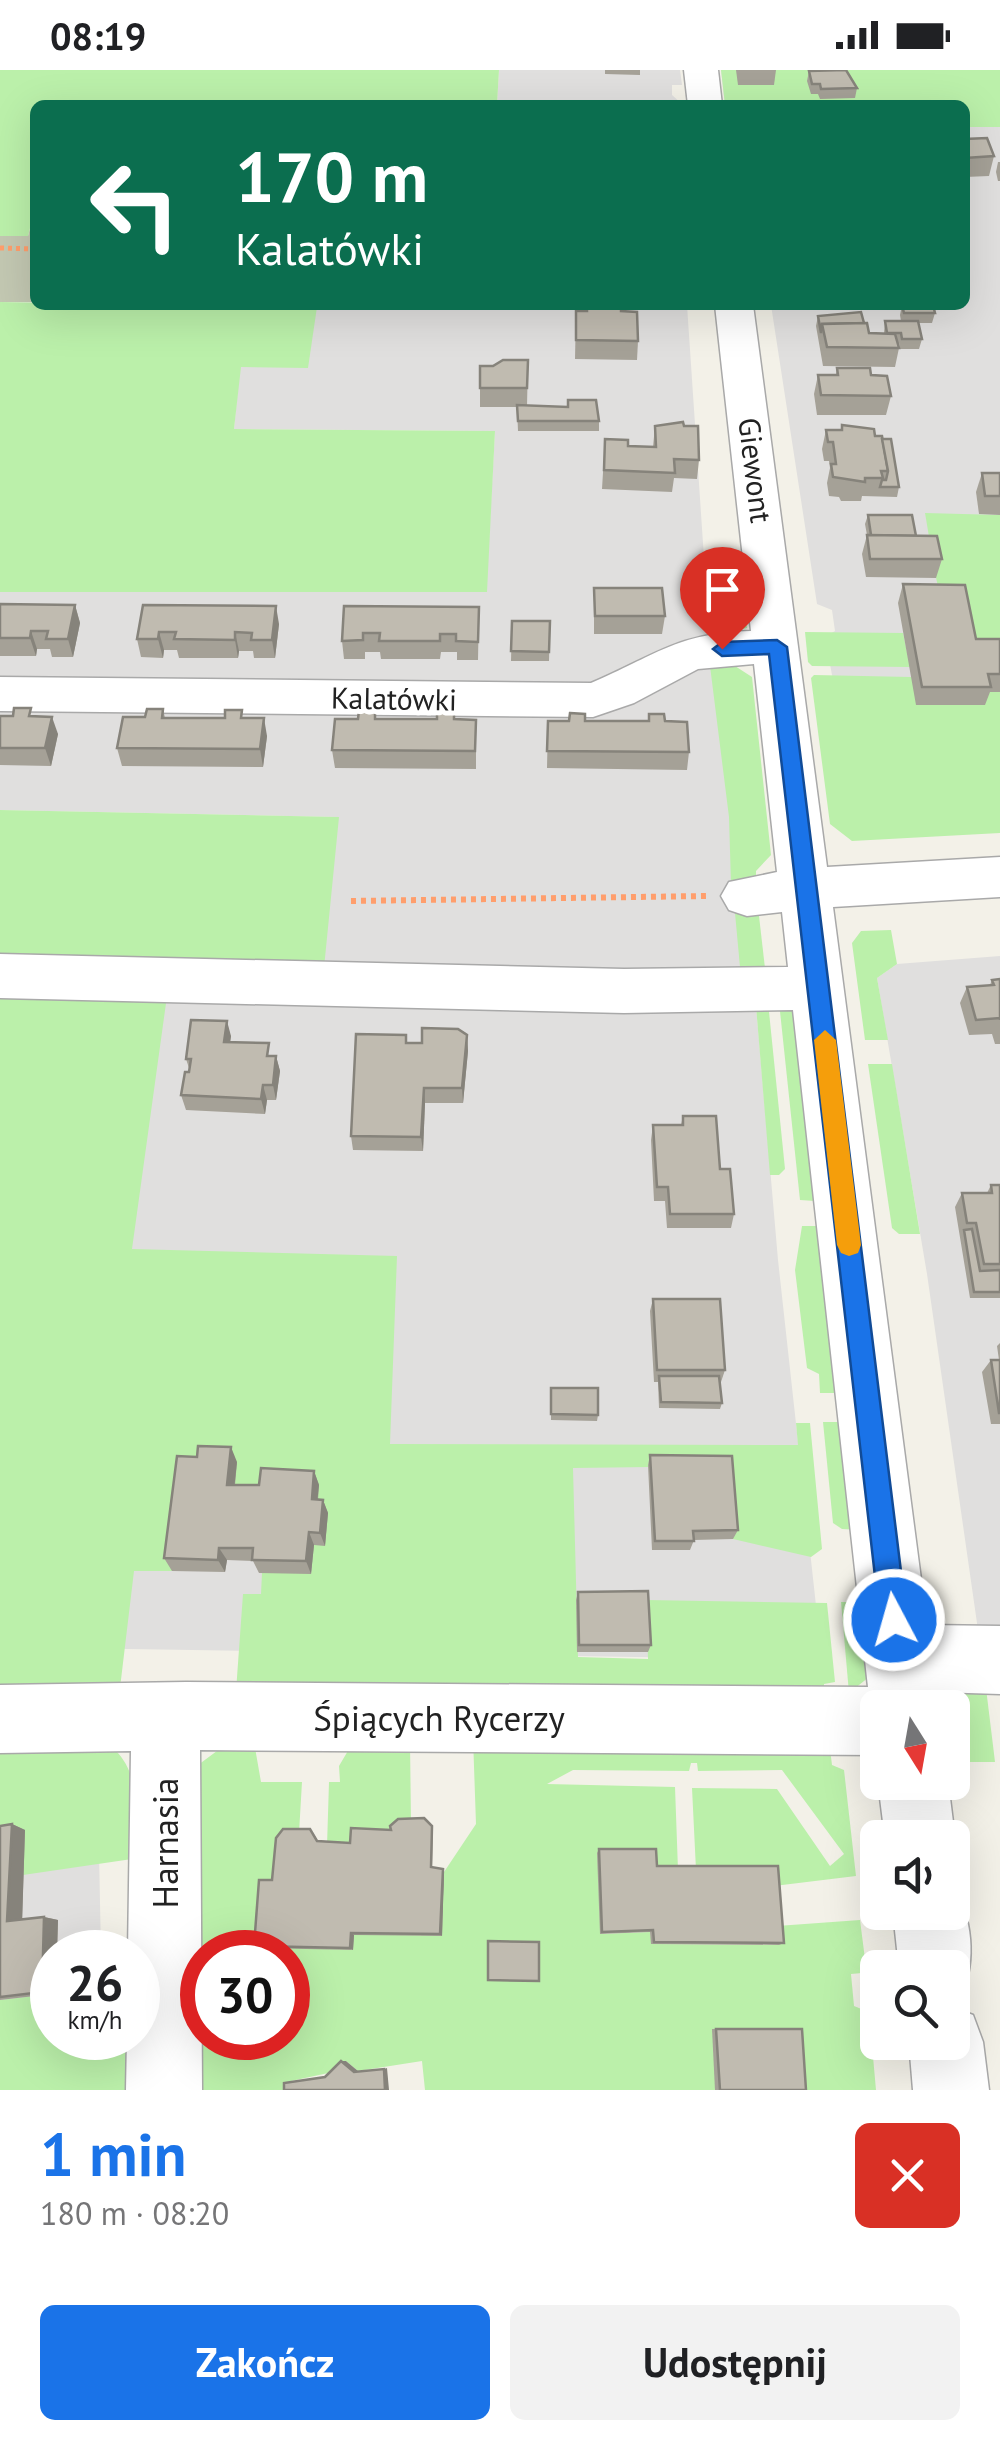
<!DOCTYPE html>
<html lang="pl">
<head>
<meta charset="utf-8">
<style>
  :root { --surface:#fff; --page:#f2f2f2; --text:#202124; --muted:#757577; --accent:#1a73e8 }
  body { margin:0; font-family:"PT Sans",sans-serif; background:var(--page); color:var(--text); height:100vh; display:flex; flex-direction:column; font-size:38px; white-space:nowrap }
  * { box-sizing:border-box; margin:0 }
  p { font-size:32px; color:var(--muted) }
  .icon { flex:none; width:55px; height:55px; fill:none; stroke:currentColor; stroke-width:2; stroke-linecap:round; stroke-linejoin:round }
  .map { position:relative; height:2020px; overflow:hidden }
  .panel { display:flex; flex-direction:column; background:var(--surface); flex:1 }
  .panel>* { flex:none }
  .hud { position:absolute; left:30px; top:30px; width:940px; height:210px; border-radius:15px; box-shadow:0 10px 40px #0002; background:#0b6e4f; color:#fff; overflow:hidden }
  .needle { width:65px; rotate:169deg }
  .buttons { position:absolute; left:860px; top:1620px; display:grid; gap:20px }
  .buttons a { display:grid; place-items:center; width:110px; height:110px; border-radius:15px; background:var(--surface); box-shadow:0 10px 40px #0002; font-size:50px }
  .speed { position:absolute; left:30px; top:1860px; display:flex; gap:20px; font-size:50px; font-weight:700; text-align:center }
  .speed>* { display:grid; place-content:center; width:130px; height:130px; border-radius:50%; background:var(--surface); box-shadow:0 10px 40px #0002; line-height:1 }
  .speed small { font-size:25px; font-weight:400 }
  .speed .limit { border:15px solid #d22; background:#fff; color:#111 }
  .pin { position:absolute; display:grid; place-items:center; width:85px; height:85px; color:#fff; margin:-102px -42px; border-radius:50% 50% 50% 0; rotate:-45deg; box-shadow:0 0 10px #0007 }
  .pin .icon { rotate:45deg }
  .me { position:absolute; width:110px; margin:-55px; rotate:354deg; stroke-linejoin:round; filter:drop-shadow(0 0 8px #0008) }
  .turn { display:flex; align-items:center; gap:35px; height:210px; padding:0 40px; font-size:45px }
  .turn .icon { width:130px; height:130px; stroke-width:2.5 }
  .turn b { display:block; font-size:70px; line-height:85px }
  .round { display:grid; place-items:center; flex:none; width:105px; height:105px; border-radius:15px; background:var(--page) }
  .head { display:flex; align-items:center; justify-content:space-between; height:170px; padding:0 40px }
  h1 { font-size:60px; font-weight:600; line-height:75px; color:var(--accent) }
  .action { display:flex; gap:20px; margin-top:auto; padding:20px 40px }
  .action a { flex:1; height:115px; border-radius:15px; background:var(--accent); color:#fff; font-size:40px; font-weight:600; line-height:115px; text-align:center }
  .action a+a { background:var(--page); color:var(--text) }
  .status { display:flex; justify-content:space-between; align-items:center; height:70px; padding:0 50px; background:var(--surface); direction:ltr }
  .status svg { height:28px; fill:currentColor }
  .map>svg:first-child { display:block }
</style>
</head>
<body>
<div class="status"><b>08:19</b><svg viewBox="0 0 49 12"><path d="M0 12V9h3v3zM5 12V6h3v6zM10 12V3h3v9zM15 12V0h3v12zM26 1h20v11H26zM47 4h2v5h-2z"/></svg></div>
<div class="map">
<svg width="1000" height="2020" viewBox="0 0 1000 2020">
  <rect width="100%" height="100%" fill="#f3f1e8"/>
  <g fill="#e0dfde">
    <path d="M499 0H680L682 15H672V25L683 35H497Z"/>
    <path d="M721 0H1000V739L856 735 825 567 835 561 832 540 817 534 771 235H965V35H725Z"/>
    <path d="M208 235H687L704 488 756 936 778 1190 822 1590 0 1577 167 925 338 747 0 740V522H486L495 361 234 359 240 296 317 238Z"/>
    <path d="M1000 886V1560H978L927 1204 877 908 897 894Z"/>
    <path d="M0 1712 99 1783 101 1882H52V1968L0 2020Z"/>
  </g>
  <path fill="#c3c8b2" d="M35 139V232H0V166H28Z"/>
  <g fill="#bbf0aa" fill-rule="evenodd">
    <path d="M0 0H499L497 35H35V139L28 166H0Z"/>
    <path d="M721 0H1000V57H965V35H725Z"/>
    <path d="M0 232 317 237 308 298 241 297 234 359 495 361 487 522H0Z"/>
    <path d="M925 443 1000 445V610C937 562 938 516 925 443Z"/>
    <path d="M707 521 742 525 747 558 713 565Z"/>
    <path d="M805 562 903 563 910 597 812 596 808 592Z"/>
    <path d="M710 596H735L752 607 771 785 756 801V812L731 814 729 747Z"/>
    <path d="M814 605 911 607 982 622H1000V763L852 771 830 754 811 608Z"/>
    <path d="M0 740 339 747 321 928 167 926 132 1179 397 1186 390 1374 798 1375 796 1353H810L822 1479 811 1487 733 1469 728 1396 573 1398 578 1587 648 1589 646 1530 827 1533 835 1612 824 1614V1628L236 1621 243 1524H261L262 1503H311L318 1415 172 1501H134L120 1618 0 1619Z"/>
    <path d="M735 843 759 846 766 907 741 908Z"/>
    <path d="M891 860 897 894 877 908 888 970H865L852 873 861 861Z"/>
    <path d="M768 932 785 1099 779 1105H770L756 936Z"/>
    <path d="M779 932H794L815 1131 800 1130Z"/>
    <path d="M868 994H892L920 1164H899L892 1158Z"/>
    <path d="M802 1156H819L843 1316 835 1323H820L819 1304 807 1298 795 1200Z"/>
    <path d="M823 1352H839L849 1362 859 1460 842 1459 833 1453Z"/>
    <path d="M841 1532H860L869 1607 849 1623Z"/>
    <path d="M985 1610 995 1692H963L957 1645 963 1638 961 1613Z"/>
    <path d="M0 1665 115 1680C144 1708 134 1752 132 1789L23 1805 0 1764Z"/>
    <path d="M473 1667 830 1679 832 1695 844 1700 856 1806 774 1816 696 1800 692 1718 777 1719 830 1796 844 1784 782 1700 698 1701 697 1693H691L689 1701 573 1700 547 1714 675 1717 678 1800 601 1864 650 1862 652 1874 778 1875 777 1856 860 1850 866 1897 862 1903 851 1904 854 1936 869 1942 876 2020H425L422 1991 358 2001 346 1991 333 2002 291 2011V2020H177L194 1698 225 1675 254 1672 261 1712H302L299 1763 354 1865 444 1802 476 1754ZM202 1882H288V1968H202Z"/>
    <path d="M410 1672 411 1753 353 1777 327 1776 329 1712H340L339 1696 352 1674Z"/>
    <path d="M52 1924V1968H138V1943L139 1947 137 2020H0V1930Z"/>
  </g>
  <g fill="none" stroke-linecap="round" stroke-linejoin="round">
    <defs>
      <g id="minor">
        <path d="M684 0H718L722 35H688Z"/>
        <path d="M715 235H753L827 797 1000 787V827L833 837 927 1555 1000 1556V1624L936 1622 938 1638H878V1685L200 1680 202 2020H126L127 1968H138V1882H128L131 1681 0 1683V1615L186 1612 868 1617 793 940 624 943 0 928V884L624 899 788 897 782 842 747 846 729 840 721 826 729 812 777 802 754 594 698 599 634 633 593 647 0 641V607L591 613C655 586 676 563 751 561Z"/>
        <path d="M878 1712H948L955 1768 952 1775V1768H885Z"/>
        <path d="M952 1816C973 1846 976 1891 962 1924L952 1928V1898H899L893 1842H952Z"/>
        <path d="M952 1937 973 1945 983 1972 989 2020H913L909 1972H952Z"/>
      </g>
    </defs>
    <use href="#minor" stroke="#a9a9a9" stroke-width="3"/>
    <path stroke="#ff9e6c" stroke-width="5" stroke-dasharray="4 4" stroke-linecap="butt" d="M0 178 35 179"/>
    <path stroke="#ff9e6c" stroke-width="6" stroke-dasharray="5 5" stroke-linecap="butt" d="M351 831 706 826"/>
    <use href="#minor" fill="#fff" fill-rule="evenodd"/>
  </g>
  <g fill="#a5a197">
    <path d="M605 0H640V5L605 4Z"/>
    <path d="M736 0H776L774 15H738Z"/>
    <path d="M809 1 857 18 855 28 820 29 818 24H811L807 11Z"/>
    <path d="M965 69 994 86 989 106 965 107Z"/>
    <path d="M998 92H1000V111H998L996 102Z"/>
    <rect x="391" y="235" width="82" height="3"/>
    <path d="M902 235 935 243 932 253H918L922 269 919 279H900L899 273H898L899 278 895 297 823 296 816 256 818 246 864 253 869 263H884L885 251H901L900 245Z"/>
    <path d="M576 241H621L638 271 637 290 575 289Z"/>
    <path d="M528 290 527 336 567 337 568 330 599 351V361H518L517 337H480V296H493Z"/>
    <path d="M837 298 871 305 891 326 886 345H817L814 324 818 305H836Z"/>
    <path d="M842 355 875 366 899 417 897 427 862 426 861 431H841L839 427 829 426 827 413 830 398 829 391H824L822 379 826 360H841Z"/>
    <path d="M655 356H684L699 390 697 409 674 408 672 422 602 419 605 369 628 376 653 377Z"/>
    <path d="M982 403H1000V445L979 444 976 422Z"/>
    <path d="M868 445 915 466 942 489 936 508 866 507 862 484 867 465 865 454Z"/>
    <path d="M903 514 976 569H1000V622H990L985 635H916L898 533Z"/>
    <path d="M594 518 665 546 662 564H594Z"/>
    <path d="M0 534 75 535 80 553 73 587H52L50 579H37L36 586H0Z"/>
    <path d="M143 535 279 554 275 588H254L253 581H239L238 588H179L177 580H164L163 588 141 587 137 569Z"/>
    <path d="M344 536 479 537 478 590H457V582H441L440 589H381L380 582H365V589H344L342 571Z"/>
    <path d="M512 551H550L549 591H511Z"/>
    <path d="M163 639 165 648H244L267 666 263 697 122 696 117 678Z"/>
    <path d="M375 641 376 649 476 650V699L335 698 332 680 358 649Z"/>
    <path d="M649 644 665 651 689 682 687 700 547 698 548 651H648Z"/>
    <path d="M0 646H34L58 664 51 696 0 695Z"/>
    <path d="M1000 909V974H995L992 964 969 965 960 933 967 917 990 915 992 910Z"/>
    <path d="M467 965 468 981 463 1033H425L423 1081 353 1080 351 1066 407 973H422Z"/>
    <path d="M231 966 230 972 272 986H276L280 1001 276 1030H267L265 1044 186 1040 181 1025 189 1002V998L186 989Z"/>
    <path d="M683 1046 720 1099 734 1144 731 1158H667L665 1131H654L651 1070 653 1055H681Z"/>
    <path d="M991 1115H1000V1228H970L955 1137 962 1123H987Z"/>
    <path d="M653 1229 725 1300 721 1312H720L722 1333 720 1339 659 1338 658 1312H654L650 1241Z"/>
    <path d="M1000 1273V1354H991L982 1302 991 1290H999L997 1276Z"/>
    <path d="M551 1318 598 1345 597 1351 551 1350Z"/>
    <path d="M650 1385 738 1460 733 1469 694 1470 690 1480H652L648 1395Z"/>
    <path d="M237 1392 235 1415H259L314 1401 319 1415 318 1430H323L328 1443 325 1476 314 1475 311 1504 259 1503 253 1491 227 1490 225 1502 172 1501 164 1488Z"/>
    <path d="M578 1522 651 1575 648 1582H577L576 1530Z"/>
    <path d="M12 1754 25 1760 22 1850 44 1847 58 1850 57 1882H52V1924L0 1930V1756Z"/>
    <path d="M432 1756 433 1761 432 1798 444 1802 442 1866 354 1865 353 1880 259 1878 254 1876 272 1810 313 1763 318 1771 350 1773 391 1760Z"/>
    <path d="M599 1779 657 1796 784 1873 779 1875 651 1874 650 1862 600 1864 597 1783Z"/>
    <path d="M712 1959H802L806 2020H715Z"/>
  </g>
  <g fill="#86837b">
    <path d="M75 535 80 553 73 587 68 569Z"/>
    <path d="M276 536 279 554 275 588 272 570Z"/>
    <path d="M31 561 37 579 36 586 30 568Z"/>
    <path d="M159 562 164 580 163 588 158 569Z"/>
    <path d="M235 562 239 581 238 588 235 570Z"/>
    <path d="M52 647 58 664 51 696 45 678Z"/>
    <path d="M264 648 267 666 263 697 260 679Z"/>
    <path d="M227 951 231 966 228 987 224 972Z"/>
    <path d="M467 965 468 981 463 1033 462 1018Z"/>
    <path d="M276 986 280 1001 276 1030 273 1015Z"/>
    <path d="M263 1015 267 1030 265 1044 261 1029Z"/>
    <path d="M424 1018 425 1033 423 1081 421 1067Z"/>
    <path d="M231 1377 237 1392 233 1429 227 1415Z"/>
    <path d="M314 1401 319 1415 316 1443 312 1429Z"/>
    <path d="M323 1430 328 1443 325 1476 320 1463Z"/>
    <path d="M309 1462 314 1475 311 1504 306 1491Z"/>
    <path d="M219 1478 227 1490 225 1502 218 1490Z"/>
    <path d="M12 1754 25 1760 22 1855 7 1851Z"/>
    <path d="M443 1799 444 1802 442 1866 440 1864Z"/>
    <path d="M44 1847 58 1850 57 1882H52V1923L42 1922Z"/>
    <path d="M351 1863 354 1865 353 1880 350 1878Z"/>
    <path d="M341 1991H346L358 2001 354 2002Z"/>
    <path d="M387 1998 389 2020H385L384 1999Z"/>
  </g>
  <g fill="#c0bbb0" stroke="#86837b" stroke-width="2.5">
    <path d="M846 0 857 18 821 19 820 14H812L809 1Z"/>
    <path d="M987 68 994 86 965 88V69Z"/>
    <path d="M902 235H933L935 243H904Z"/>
    <path d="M587 236H621V241L637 242 638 271 576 270V241H587Z"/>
    <path d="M861 242 864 253 822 254 821 263 818 246Z"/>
    <path d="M885 251H918L922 269H902L901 263H887Z"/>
    <path d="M867 253 869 263 895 264 899 278 827 277 822 254Z"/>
    <path d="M503 290H528L527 318H480V296H493Z"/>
    <path d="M837 298H870L871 305 887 306 891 326 821 325 818 305H838Z"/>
    <path d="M568 330H596L599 351H518L517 335 568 337Z"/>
    <path d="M683 352 684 356H698L699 390 674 389 675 403 604 400 605 369 628 370V376L656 377 655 356Z"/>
    <path d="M842 355 874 359 875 366H882L888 401H881L883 408H865V412L833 407 831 394H836L833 372H828L826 360H842Z"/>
    <path d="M882 369H891L899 417H880L882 410H886L888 401Z"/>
    <path d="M982 403H1000V426H985Z"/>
    <path d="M868 445H912L916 466 871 465Z"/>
    <path d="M867 465 937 466 942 489H870Z"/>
    <path d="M903 514 965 515 976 569H1000V604H988L991 617H922Z"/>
    <path d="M594 518H662L665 546H595Z"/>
    <path d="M0 534 75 535 68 569H46L48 561H31L30 568H0Z"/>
    <path d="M143 535 276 536 272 570H251L252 563 235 562V570L174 569 176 562H159L158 569H137Z"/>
    <path d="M344 536 479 537 478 572 456 571V564H440V571H379L380 563H363V570L342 571Z"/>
    <path d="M512 551H550L549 582 511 581Z"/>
    <path d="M14 638H31L29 646 52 647 45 678H0V646H13Z"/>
    <path d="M147 639H163L162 648H225V640H242L241 648H264L260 679 117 678 123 647H145Z"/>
    <path d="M359 640 375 641V649H437V641L454 642V649L476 650 475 681 332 680 335 649H358Z"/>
    <path d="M570 643 585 644V651H649V644H664L665 651 687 652 689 682 547 681 548 651H569Z"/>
    <path d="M1000 909V950V948L976 950 967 917 994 915 992 910Z"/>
    <path d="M191 950 227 951 224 972 269 973 267 986H276L273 1015H263L261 1029 181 1025 185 1002H189L191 989H186Z"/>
    <path d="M422 958 458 959 467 965 462 1018H424L421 1067 351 1066 356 964 406 965V973H422Z"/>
    <path d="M683 1046H716L720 1099H730L734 1144H670L668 1117H657L653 1055H683Z"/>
    <path d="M991 1115H1000V1194H984L976 1153H967L962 1123H992Z"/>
    <path d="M972 1159 980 1201 1000 1200V1222H974L964 1160Z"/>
    <path d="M653 1229H720L725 1300H657Z"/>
    <path d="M991 1290H1000V1343H999Z"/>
    <path d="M659 1306H719L722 1333 661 1332Z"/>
    <path d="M551 1318H598V1345L551 1344Z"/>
    <path d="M198 1376 231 1377 227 1415H259L261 1398 314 1401 312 1429 323 1430 320 1463 309 1462 306 1491 252 1490 253 1478H219L218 1490 164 1488 177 1386 197 1387Z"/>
    <path d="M650 1385 732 1386 738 1460 693 1461 694 1471H655Z"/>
    <path d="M648 1521 651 1575H579L578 1522Z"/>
    <path d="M424 1748 432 1756 431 1797 443 1799 440 1864 351 1863 350 1878 254 1876 259 1810H272L276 1768 283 1759H310L317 1771 350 1773 351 1758 391 1760 390 1756 398 1749Z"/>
    <path d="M12 1754 7 1851 44 1847 42 1922 0 1927V1756Z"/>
    <path d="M599 1779H656L657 1796H778L784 1873 654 1872 653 1860 602 1862Z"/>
    <path d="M488 1871 539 1872V1911L488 1910Z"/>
    <path d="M716 1959H802L806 2020H720Z"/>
    <path d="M341 1991 354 2002 384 1999 385 2020H284V2013L325 2007Z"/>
  </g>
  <path fill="#1a73e8" stroke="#114b97" stroke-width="2.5" d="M777 570 787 577 907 1550 903 1560 894 1564 884 1560 880 1550 769 584 722 586 713 579 722 572Z"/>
  <path fill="#f59e0b" d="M825 960 836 970 861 1175 858 1183 849 1186 841 1183 837 1175 814 970Z"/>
  <g text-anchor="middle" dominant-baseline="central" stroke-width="10" stroke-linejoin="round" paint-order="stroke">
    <g font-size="30" fill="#222" stroke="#fff">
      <text transform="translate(756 400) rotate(83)">Giewont</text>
      <text transform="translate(394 628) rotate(1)">Kalatówki</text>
    </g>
    <g font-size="35" fill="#222" stroke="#fff">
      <text x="439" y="1648">Śpiących Rycerzy</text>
      <text transform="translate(165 1773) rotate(-90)">Harnasia</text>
    </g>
  </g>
</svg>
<div class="buttons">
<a><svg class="needle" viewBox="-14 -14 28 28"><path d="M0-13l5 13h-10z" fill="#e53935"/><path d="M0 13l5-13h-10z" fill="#757577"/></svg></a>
<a><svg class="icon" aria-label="sound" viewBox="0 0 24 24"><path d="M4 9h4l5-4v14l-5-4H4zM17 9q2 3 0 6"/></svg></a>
<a><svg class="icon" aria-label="search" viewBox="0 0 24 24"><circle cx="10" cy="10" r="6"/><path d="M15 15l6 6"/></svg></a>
</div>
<div class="speed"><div>26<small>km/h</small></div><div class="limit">30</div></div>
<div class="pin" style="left:722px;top:579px;background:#d93025"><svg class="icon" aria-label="arrive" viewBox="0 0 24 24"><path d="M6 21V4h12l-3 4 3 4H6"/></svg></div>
<svg class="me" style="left:894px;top:1550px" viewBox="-20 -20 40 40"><circle r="17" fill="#1a73e8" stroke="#fff" stroke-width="3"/><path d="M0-11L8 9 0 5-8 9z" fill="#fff"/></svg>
<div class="hud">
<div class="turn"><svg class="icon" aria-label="left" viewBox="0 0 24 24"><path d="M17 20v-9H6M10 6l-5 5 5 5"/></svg><div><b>170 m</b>Kalatówki</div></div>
</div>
</div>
<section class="panel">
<div class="head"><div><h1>1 min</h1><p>180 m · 08:20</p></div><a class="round" style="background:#d93025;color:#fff"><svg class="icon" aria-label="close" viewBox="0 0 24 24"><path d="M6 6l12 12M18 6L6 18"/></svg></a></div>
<div class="action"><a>Zakończ</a><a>Udostępnij</a></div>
</section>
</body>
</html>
